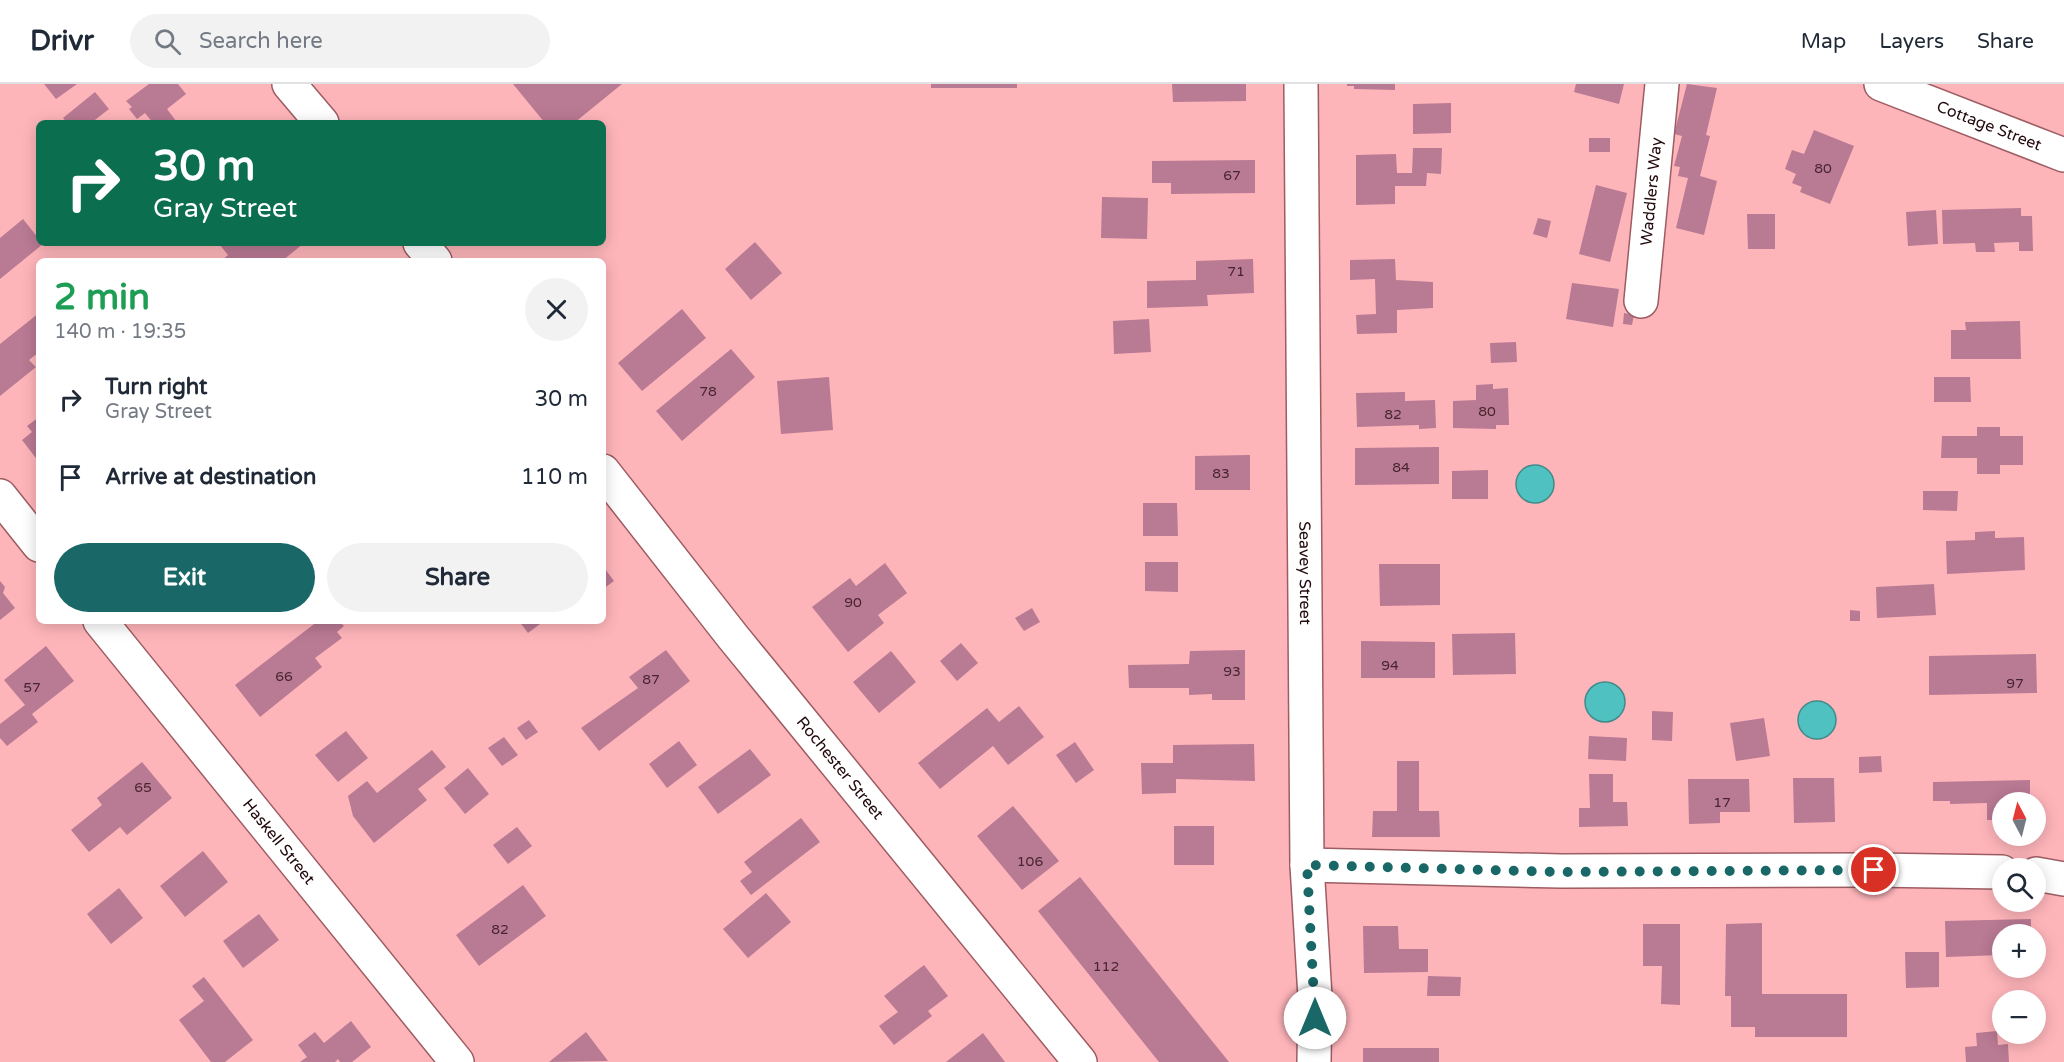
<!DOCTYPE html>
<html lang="en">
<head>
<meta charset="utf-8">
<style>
  :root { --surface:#fff; --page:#f2f2f3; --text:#1f2937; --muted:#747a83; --line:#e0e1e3; --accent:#196766 }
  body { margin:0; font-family:"Varela Round",sans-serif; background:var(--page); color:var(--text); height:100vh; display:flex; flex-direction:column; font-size:22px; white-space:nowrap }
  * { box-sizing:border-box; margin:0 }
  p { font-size:20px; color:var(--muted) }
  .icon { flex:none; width:33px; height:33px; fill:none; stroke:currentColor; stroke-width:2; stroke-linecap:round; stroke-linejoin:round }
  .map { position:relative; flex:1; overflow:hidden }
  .sheet { position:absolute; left:36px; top:174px; width:570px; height:366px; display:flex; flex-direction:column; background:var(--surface); border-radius:9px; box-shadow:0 3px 15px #0003 }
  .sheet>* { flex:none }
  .top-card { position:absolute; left:36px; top:36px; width:570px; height:126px; border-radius:9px; box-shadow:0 3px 15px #0003; background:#0b6e4f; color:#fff; overflow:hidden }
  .needle { width:39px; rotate:353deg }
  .tools { position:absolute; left:1992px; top:708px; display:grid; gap:12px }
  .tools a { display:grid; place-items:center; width:54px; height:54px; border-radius:50%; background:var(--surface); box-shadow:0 3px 15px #0003; font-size:30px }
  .pin { position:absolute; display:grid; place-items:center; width:51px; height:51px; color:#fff; margin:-26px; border:3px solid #fff; border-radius:50%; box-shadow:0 2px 6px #0007 }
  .me { position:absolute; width:66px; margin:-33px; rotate:0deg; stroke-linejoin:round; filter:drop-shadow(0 0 4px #0008) }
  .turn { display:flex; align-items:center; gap:21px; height:126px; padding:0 18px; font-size:27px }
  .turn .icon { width:78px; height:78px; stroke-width:2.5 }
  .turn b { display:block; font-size:42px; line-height:51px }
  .round { display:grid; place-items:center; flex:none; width:63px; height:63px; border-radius:32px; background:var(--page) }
  .summary { display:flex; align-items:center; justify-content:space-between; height:102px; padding:0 18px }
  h1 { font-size:36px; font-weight:700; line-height:45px; color:#1e9e55 }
  .action { display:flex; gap:12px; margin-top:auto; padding:12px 18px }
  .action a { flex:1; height:69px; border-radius:36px; background:var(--accent); color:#fff; font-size:24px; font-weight:700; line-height:69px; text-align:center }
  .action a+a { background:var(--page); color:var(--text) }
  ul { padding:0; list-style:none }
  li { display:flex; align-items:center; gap:18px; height:78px; padding:0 18px }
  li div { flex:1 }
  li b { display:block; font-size:22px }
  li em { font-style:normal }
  header { display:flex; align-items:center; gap:36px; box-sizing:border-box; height:84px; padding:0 30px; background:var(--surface); border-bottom:2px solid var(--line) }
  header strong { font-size:28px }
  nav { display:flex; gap:33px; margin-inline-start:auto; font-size:21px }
  .search { width:420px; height:54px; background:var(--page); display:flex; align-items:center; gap:15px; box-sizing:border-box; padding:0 21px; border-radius:33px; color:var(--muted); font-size:22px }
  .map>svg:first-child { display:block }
</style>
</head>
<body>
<header>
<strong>Drivr</strong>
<div class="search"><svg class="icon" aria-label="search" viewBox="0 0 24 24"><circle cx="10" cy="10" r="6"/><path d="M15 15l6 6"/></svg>Search here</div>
<nav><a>Map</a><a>Layers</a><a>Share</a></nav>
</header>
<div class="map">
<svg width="2064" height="978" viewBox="0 0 2064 978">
  <rect width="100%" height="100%" fill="#feb5ba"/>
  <g fill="#4ec1c0" stroke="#418a8a" stroke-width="1.5">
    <circle cx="1535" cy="400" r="19"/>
    <circle cx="1605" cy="618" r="20"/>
    <circle cx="1817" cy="636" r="19"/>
  </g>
  <g fill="#b97a93">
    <path d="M44 0H77L56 15Z"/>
    <path d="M149 0H178L186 10 167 25 176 37 172 39H153L145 29 137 35 129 25 132 23 126 17Z"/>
    <path d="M513 0H622L574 39H545Z"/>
    <rect x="931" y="0" width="86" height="4"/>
    <path d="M1172 0H1246V17L1173 18Z"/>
    <path d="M1347 0H1395V6L1354 5V2H1347Z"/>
    <path d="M1576 0H1624L1619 20 1574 8Z"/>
    <path d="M1687 0 1717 4 1706 51 1710 52 1700 92 1717 97 1704 151 1676 144 1688 94 1678 92 1680 83 1674 82 1682 52 1674 50Z"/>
    <path d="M95 8 109 25 91 39H67L63 34Z"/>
    <path d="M1451 19V49L1413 50V20Z"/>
    <path d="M1814 46 1854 62 1830 120 1800 108 1802 103 1792 99 1796 90 1785 85 1792 66 1804 70Z"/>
    <rect x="1589" y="54" width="21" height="14"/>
    <path d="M1413 64H1442L1441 90 1427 89 1426 102H1395V120L1356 121V71L1396 70 1397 89H1412Z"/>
    <path d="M1255 76V109L1171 110V99H1152V77Z"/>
    <path d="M1596 101 1627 109 1610 178 1579 170Z"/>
    <path d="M1102 113 1148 114 1147 155 1101 154Z"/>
    <path d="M2021 124V132H2032L2033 167H2019V158L1994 159 1995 168H1976L1975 159 1943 160 1942 126Z"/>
    <path d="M1936 126 1938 160 1908 162 1906 128Z"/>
    <path d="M1747 130H1775V165H1748Z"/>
    <path d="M1538 134 1551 137 1547 154 1533 150Z"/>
    <path d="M23 135 39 155V159L43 160 0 195V154Z"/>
    <path d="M755 158 782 189 751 216 725 185Z"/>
    <path d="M223 159H304L282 177H221L228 171 220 161Z"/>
    <path d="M1253 175 1254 209 1207 211 1208 222 1147 224V197L1196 196V177Z"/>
    <path d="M1395 175 1396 196 1433 198V224L1397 226V249L1357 250 1356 231 1376 230 1375 195 1350 196V176Z"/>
    <path d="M1572 199 1619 205 1613 243 1566 235Z"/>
    <path d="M682 225 706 254 642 307 618 279Z"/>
    <path d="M39 229V268L29 276 36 283 0 312V260Z"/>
    <path d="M1624 229 1634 231 1632 241 1623 240Z"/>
    <path d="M1149 235 1151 268 1114 270 1113 237Z"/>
    <path d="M2020 237 2021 275H1951V246H1966L1965 238Z"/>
    <path d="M1516 258 1517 278 1491 279 1490 259Z"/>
    <path d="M731 265 755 293 682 357 656 327Z"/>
    <path d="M829 293 833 346 781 350 777 297Z"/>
    <path d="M1934 293H1970L1971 318H1934Z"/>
    <path d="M1493 300V305L1508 304 1509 341H1496V345L1453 344V317L1476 316V301Z"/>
    <path d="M1405 308V317L1435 316 1436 344 1419 345V341L1357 343 1356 309Z"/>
    <path d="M39 333V378L22 356 32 348 27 342Z"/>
    <path d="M1977 343H2000V352H2023V381H2000V390H1977V374H1941L1942 352H1977Z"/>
    <path d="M1439 363V400L1355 401V364Z"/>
    <path d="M1250 371V406H1195V372Z"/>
    <path d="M1488 386V415H1452V387Z"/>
    <path d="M1923 407H1958L1957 427 1923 426Z"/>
    <path d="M1143 419H1177L1178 452H1143Z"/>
    <path d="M1995 447V454L2024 453 2025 486 1947 490 1946 457 1975 456V448Z"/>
    <path d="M1145 478H1178V508L1145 507Z"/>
    <path d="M885 479 907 509 878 531 884 539 848 568 812 523 850 494 856 502Z"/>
    <path d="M1379 480H1440V521L1380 522Z"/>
    <path d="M603 482 614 497 603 505Z"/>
    <path d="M0 497 5 503 3 509 15 524 0 536Z"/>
    <path d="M1934 500 1936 531 1877 534 1876 503Z"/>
    <path d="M1032 524 1040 538 1024 547 1015 534Z"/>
    <path d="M1850 526 1860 527V537H1850Z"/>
    <path d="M318 537H339L344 542 337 548 342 554 315 574 322 583 260 633 235 601Z"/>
    <path d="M519 537H544L528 549Z"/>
    <path d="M1515 549 1516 590 1453 591 1452 550Z"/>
    <path d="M1361 557 1435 558V594H1361Z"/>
    <path d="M961 559 978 579 957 597 940 577Z"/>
    <path d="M46 562 74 597 32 630 38 638 7 662 0 654V640L25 621 4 596Z"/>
    <path d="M666 566 690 597 599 667 581 644 638 604 629 593Z"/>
    <path d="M1245 566V616H1212V610L1189 611V604H1129L1128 581 1189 580 1190 567Z"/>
    <path d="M891 567 916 598 879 629 853 598Z"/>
    <path d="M2036 570 2037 609 1929 611V572Z"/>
    <path d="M1019 622 1044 653 1008 681 993 662 940 705 918 679 987 624 999 638Z"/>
    <path d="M1652 627 1673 628 1672 657 1652 656Z"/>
    <path d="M1764 634 1770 672 1736 677 1730 639Z"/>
    <path d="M529 636 538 648 526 656 517 644Z"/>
    <path d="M346 647 368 674 338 698 315 671Z"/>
    <path d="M1589 652 1627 654 1626 677 1588 675Z"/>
    <path d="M504 653 518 671 502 682 488 664Z"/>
    <path d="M679 657 697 681 667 704 649 680Z"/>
    <path d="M1075 658 1094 686 1076 699 1056 671Z"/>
    <path d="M1254 660 1255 697 1176 695V709L1142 710 1141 679H1173V661Z"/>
    <path d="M750 665 771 691 718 730 698 703Z"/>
    <path d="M432 666 446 683 418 705 427 716 374 759 353 732 348 712 367 697 377 709Z"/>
    <path d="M1881 672 1882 688 1859 689V673Z"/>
    <path d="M1397 677H1419V727H1439L1440 753H1372L1373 727H1397Z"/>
    <path d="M142 678 172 714 127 751 120 743 89 768 71 746 102 721 97 714Z"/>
    <path d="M468 684 489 710 465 730 444 704Z"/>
    <path d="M1589 690H1613V718H1627L1628 742 1579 743V724H1590Z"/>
    <path d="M1793 694H1834L1835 738 1794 739Z"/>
    <path d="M1688 695H1749L1750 728H1720V739L1689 740Z"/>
    <path d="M2030 696V718H2002V736H1987V719L1950 720V717H1933V698Z"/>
    <path d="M1013 722 1059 777 1022 806 977 752Z"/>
    <path d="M801 734 820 758 751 811 740 797 752 788 744 778Z"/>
    <rect x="1174" y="742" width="40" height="39"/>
    <path d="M517 743 532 762 508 780 493 761Z"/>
    <path d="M203 767 228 798 185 833 160 802Z"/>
    <path d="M1080 793 1229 978H1159L1038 827Z"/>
    <path d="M523 801 546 832 479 882 456 851Z"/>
    <path d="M119 804 143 834 111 860 87 830Z"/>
    <path d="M766 809 791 838 748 874 723 845Z"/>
    <path d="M259 830 279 856 243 884 223 857Z"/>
    <path d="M2031 835V850H2002V871L1946 873 1945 837Z"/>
    <path d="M1762 839V910H1847V953H1755V943H1731V912H1725L1726 840Z"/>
    <path d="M1643 840H1680V921L1661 920 1662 882H1643Z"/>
    <path d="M1363 842H1398L1399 865H1428V888L1364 889Z"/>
    <path d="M1905 868H1939V903L1906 904Z"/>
    <path d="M924 881 948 912 928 927 932 932 894 961 879 942 898 928 884 912Z"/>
    <path d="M1428 892 1461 893 1460 912H1427Z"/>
    <path d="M204 893 253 956 225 978H211L179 936 204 917 192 902Z"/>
    <path d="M351 937 371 963 352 978H340L338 975 335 978H300L307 973 298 961 315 948 324 959Z"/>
    <path d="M1997 947 1998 961 2008 960 2009 978H1966L1965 963 1977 962 1976 949Z"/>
    <path d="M586 948 608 977 549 978Z"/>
    <path d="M983 949 1005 978H946Z"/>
    <rect x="1363" y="964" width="76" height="14"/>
  </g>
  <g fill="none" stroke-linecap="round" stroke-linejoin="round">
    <defs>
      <g id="street">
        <path d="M289 0 322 39"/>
        <path id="s1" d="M1301 0 1307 781 1315 913 1314 978"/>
        <path id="s2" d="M1881 0 2064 71"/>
        <path d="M420 159 435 177"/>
        <path id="s3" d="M1641 217 1662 0"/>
        <path id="s4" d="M603 387 733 553 1080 978"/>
        <path d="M0 412 39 461"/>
        <path id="s5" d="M100 537 457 978"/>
        <path d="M1307 781 1561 787 1874 786 2002 788"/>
        <path d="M2036 790 2064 795"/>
      </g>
    </defs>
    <use href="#street" stroke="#9d5c62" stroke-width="36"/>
    <use href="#street" stroke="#fff" stroke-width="33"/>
  </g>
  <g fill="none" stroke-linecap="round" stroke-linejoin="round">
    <path stroke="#196766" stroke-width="10" stroke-dasharray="0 18" d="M1315 934 1307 781 1561 788 1874 786"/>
  </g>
  <g text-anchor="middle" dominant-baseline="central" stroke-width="4.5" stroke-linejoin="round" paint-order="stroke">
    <g font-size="14" fill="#48252e">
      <text x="1823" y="84">80</text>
      <text x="1232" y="91">67</text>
      <text x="1236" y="187">71</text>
      <text x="708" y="307">78</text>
      <text x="1487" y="327">80</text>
      <text x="1393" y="330">82</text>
      <text x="1401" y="383">84</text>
      <text x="1221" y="389">83</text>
      <text x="853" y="518">90</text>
      <text x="1390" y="581">94</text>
      <text x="1232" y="587">93</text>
      <text x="284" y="592">66</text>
      <text x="651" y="595">87</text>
      <text x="2015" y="599">97</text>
      <text x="32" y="603">57</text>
      <text x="143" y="703">65</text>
      <text x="1722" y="718">17</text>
      <text x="1030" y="777">106</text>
      <text x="500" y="845">82</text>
      <text x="1106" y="882">112</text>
    </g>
    <g font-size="16" fill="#22090c" stroke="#f8cbce">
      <text stroke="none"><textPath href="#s2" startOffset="116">Cottage Street</textPath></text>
      <text stroke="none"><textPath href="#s3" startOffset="110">Waddlers Way</textPath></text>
      <text stroke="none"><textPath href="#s1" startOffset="489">Seavey Street</textPath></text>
      <text stroke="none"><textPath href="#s4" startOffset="380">Rochester Street</textPath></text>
      <text stroke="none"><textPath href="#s5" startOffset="284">Haskell Street</textPath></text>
    </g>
  </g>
</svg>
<div class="tools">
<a><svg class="needle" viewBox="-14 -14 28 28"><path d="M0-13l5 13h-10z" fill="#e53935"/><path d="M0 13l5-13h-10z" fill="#747a83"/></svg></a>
<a><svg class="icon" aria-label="search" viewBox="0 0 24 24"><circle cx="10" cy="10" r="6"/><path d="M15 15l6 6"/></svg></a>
<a>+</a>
<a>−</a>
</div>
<div class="pin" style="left:1874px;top:786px;background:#d93025"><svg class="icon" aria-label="arrive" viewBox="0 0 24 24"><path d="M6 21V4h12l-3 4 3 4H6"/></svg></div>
<svg class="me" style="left:1315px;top:934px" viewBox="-20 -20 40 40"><circle r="19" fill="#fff"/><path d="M0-13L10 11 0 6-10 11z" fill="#196766"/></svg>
<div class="top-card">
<div class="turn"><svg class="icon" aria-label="right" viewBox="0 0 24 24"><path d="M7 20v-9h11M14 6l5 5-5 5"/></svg><div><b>30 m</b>Gray Street</div></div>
</div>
<section class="sheet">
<div class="summary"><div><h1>2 min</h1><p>140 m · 19:35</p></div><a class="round"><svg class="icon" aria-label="close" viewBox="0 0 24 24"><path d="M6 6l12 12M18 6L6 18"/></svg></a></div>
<ul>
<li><svg class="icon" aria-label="right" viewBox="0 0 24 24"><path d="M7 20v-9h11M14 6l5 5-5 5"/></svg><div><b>Turn right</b><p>Gray Street</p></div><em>30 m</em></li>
<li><svg class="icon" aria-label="arrive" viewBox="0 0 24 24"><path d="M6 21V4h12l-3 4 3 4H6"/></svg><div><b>Arrive at destination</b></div><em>110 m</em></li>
</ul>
<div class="action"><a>Exit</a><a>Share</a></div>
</section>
</div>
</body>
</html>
